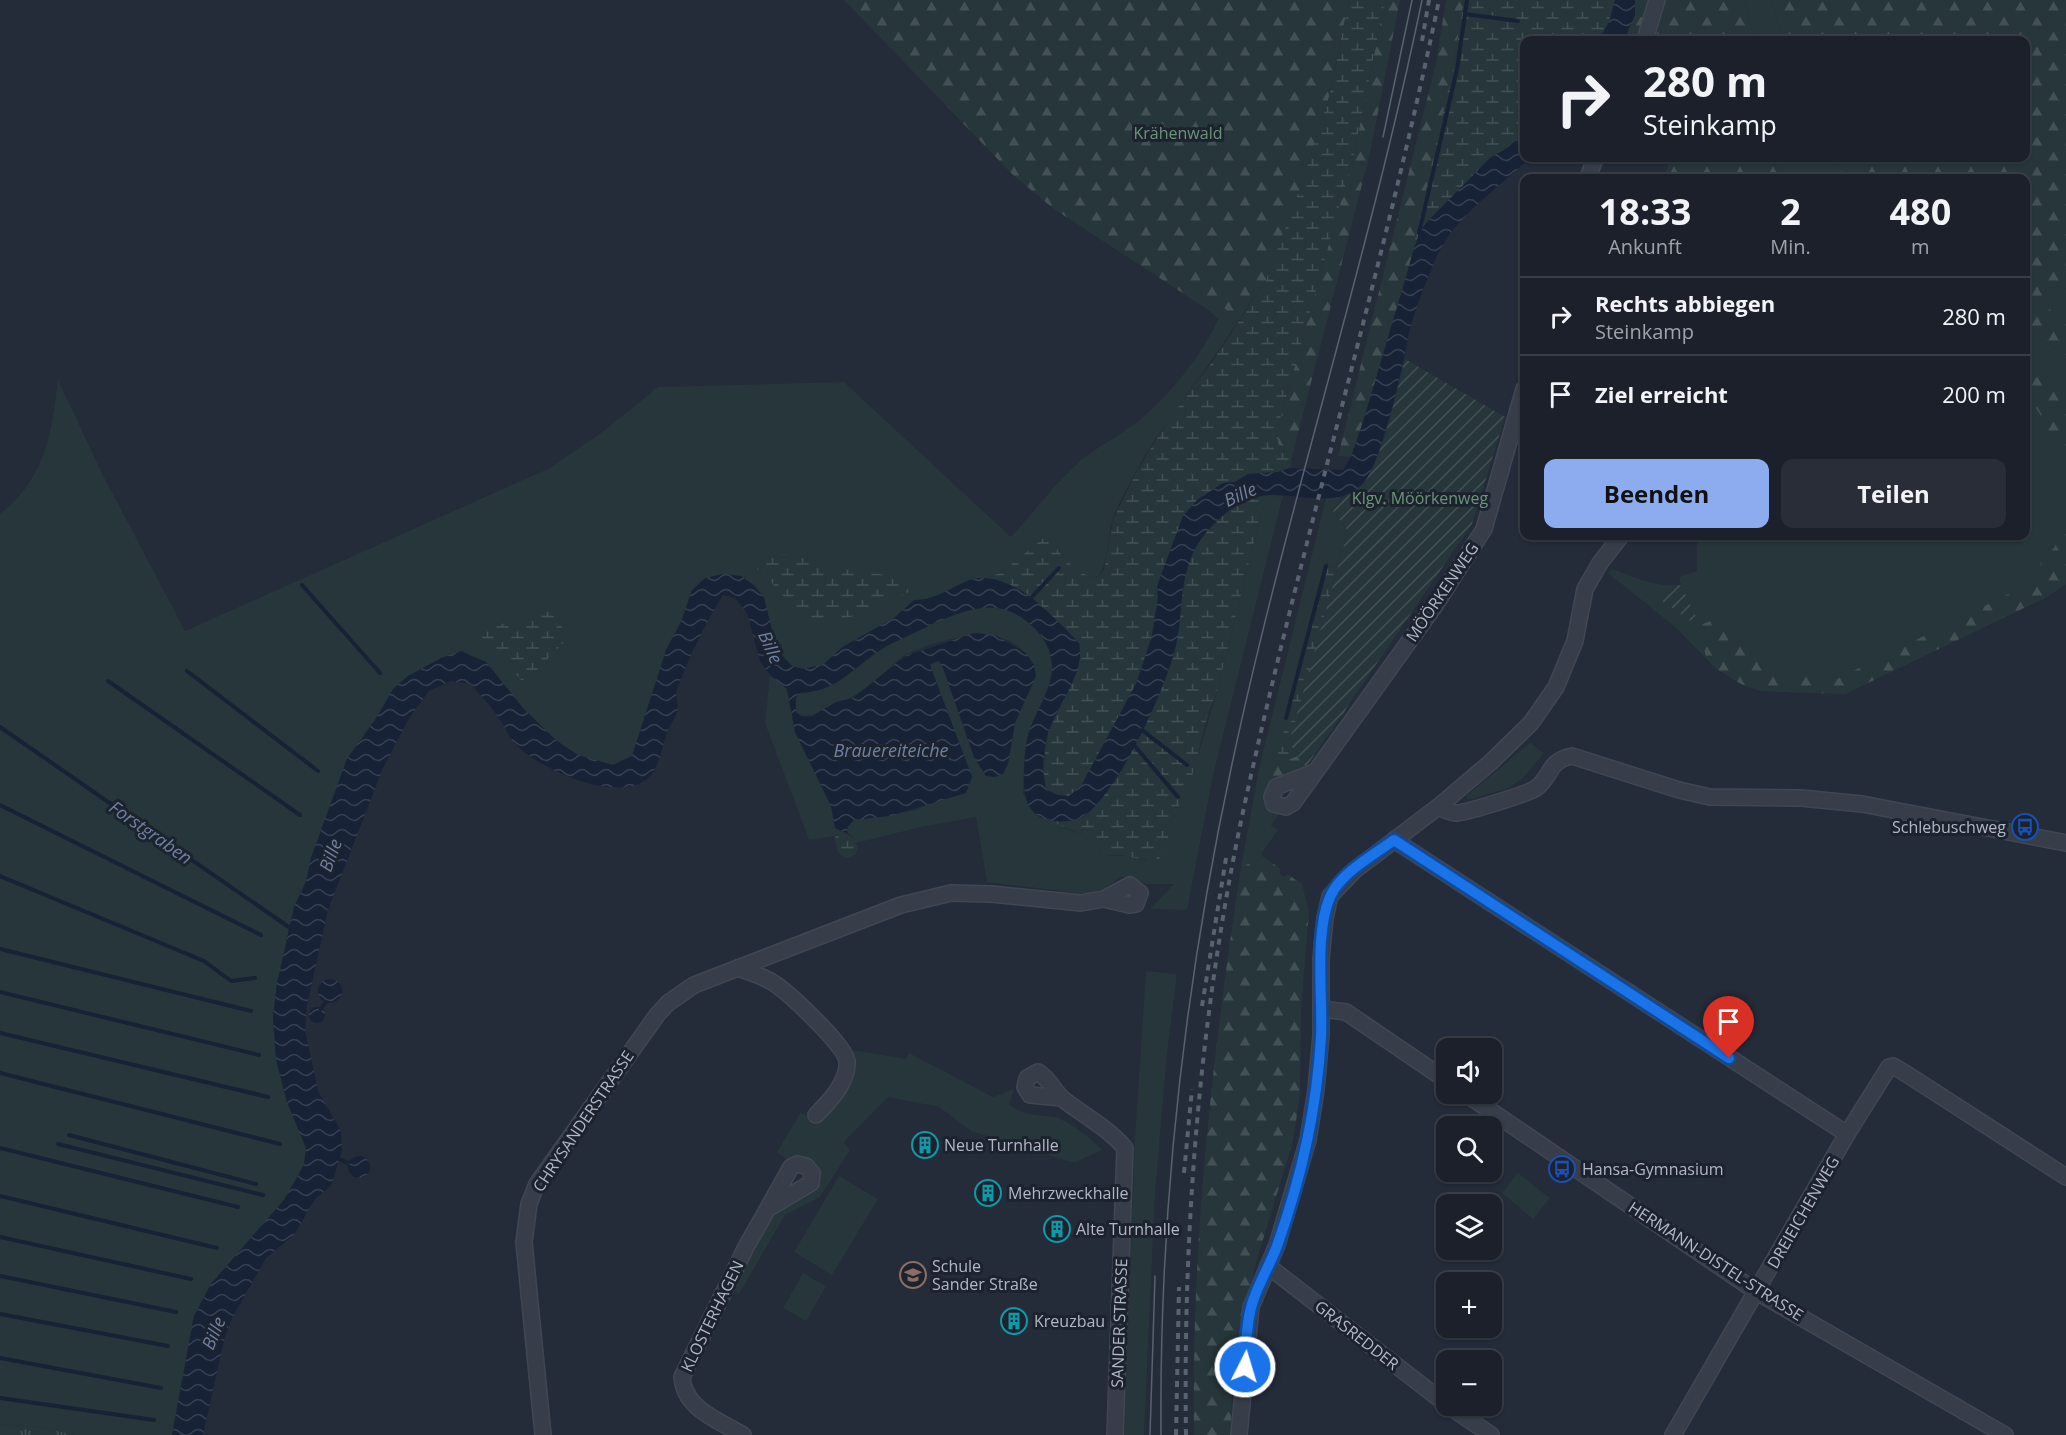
<!DOCTYPE html>
<html lang="de">
<head>
<meta charset="utf-8">
<style>
  :root { --surface:#1b202b; --page:#282d37; --text:#f1f3f6; --muted:#a0a3a9; --line:#393e47; --accent:#8dacf0 }
  body { margin:0; font-family:"Open Sans",sans-serif; background:var(--page); color:var(--text); height:100vh; display:flex; flex-direction:column; font-size:22px; white-space:nowrap }
  * { box-sizing:border-box; margin:0 }
  p { font-size:20px; color:var(--muted) }
  .icon { flex:none; width:33px; height:33px; fill:none; stroke:currentColor; stroke-width:2; stroke-linecap:round; stroke-linejoin:round }
  .map { position:relative; flex:1; overflow:hidden }
  .side { position:absolute; left:1520px; top:174px; width:510px; height:366px; display:flex; flex-direction:column; background:var(--surface); border-radius:12px; box-shadow:0 2px 4px #0004,0 0 0 2px var(--line) }
  .side>* { flex:none }
  .hud { position:absolute; left:1520px; top:36px; width:510px; height:126px; border-radius:12px; box-shadow:0 2px 4px #0004,0 0 0 2px var(--line); background:#1b202b; color:var(--text); overflow:hidden }
  .buttons { position:absolute; left:1436px; top:1038px; display:grid; gap:12px }
  .buttons a { display:grid; place-items:center; width:66px; height:66px; border-radius:12px; background:var(--surface); box-shadow:0 2px 4px #0004,0 0 0 2px var(--line); font-size:30px }
  .pin { position:absolute; display:grid; place-items:center; width:51px; height:51px; color:#fff; margin:-62px -26px; border-radius:50% 50% 50% 0; rotate:-45deg; box-shadow:0 0 6px #0007 }
  .pin .icon { rotate:45deg }
  .me { position:absolute; width:66px; margin:-33px; rotate:5deg; stroke-linejoin:round; filter:drop-shadow(0 0 4px #0008) }
  .turn { display:flex; align-items:center; gap:21px; height:126px; padding:0 24px; font-size:27px }
  .turn .icon { width:78px; height:78px; stroke-width:2.5 }
  .turn b { display:block; font-size:42px; line-height:51px }
  .eta { display:flex; justify-content:space-evenly; align-items:center; height:102px; text-align:center }
  .eta b { font-size:36px; font-weight:700; line-height:42px }
  .primary-button { display:flex; gap:12px; margin-top:auto; padding:12px 24px }
  .primary-button a { flex:1; height:69px; border-radius:12px; background:var(--accent); color:#111; font-size:24px; font-weight:700; line-height:69px; text-align:center }
  .primary-button a+a { background:var(--page); color:var(--text) }
  ul { padding:0; list-style:none }
  li { display:flex; align-items:center; gap:18px; height:78px; padding:0 24px; border-top:2px solid var(--line) }
  li div { flex:1 }
  li b { display:block; font-size:22px }
  li em { font-style:normal }
  .map>svg:first-child { display:block }
</style>
</head>
<body>
<div class="map">
<svg width="2066" height="1435" viewBox="0 0 2066 1435">
  <defs>
    <pattern id="forest-firs" width="22" height="20" patternUnits="userSpaceOnUse" patternTransform="scale(1.5)"><rect width="22" height="20" fill="#26363a"/><path d="M5 1l3.5 6h-7zM16 11l3.5 6h-7z" fill="#435155"/></pattern>
    <pattern id="wetland-marsh" width="20" height="14" patternUnits="userSpaceOnUse" patternTransform="scale(1.5)"><rect width="20" height="14" fill="#26363a"/><path d="M1 5h8M5 5V1M11 12h8M15 12V8" fill="none" stroke="#435155"/></pattern>
    <pattern id="park-tufts" width="24" height="20" patternUnits="userSpaceOnUse" patternTransform="scale(1.5)"><rect width="24" height="20" fill="#26363a"/><path d="M3 7l-1-3M5 7V3M7 7l1-3M15 17l-1-3M17 17v-4M19 17l1-3" fill="none" stroke="#435155"/></pattern>
    <pattern id="garden-furrows" width="10" height="10" patternUnits="userSpaceOnUse" patternTransform="scale(1.5)"><rect width="10" height="10" fill="#26363a"/><path d="M-1 1l2-2M0 10L10 0M9 11l2-2" fill="none" stroke="#435155"/></pattern>
    <pattern id="water-waves" width="16" height="10" patternUnits="userSpaceOnUse" patternTransform="scale(1.5)"><rect width="16" height="10" fill="#182236"/><path d="M0 5q4-4 8 0t8 0" fill="none" stroke="#374052"/></pattern>
  </defs>
  <rect width="100%" height="100%" fill="#242b39"/>
  <g fill="#26363a">
    <path d="M1745 0H1772L1782 40H1754Z"/>
    <path d="M1774 158H1838L1843 178H1779Z"/>
    <path d="M2066 288V320L2065 322 2046 307Z"/>
    <path d="M1214 303 1228 310 1234 327C1203 377 1164 420 1136 472 1128 487 1117 505 1112 522 1107 541 1109 563 1097 578 1072 574 1062 553 1046 536L1002 572 986 579 969 580 930 600H914C908 606 901 614 894 619 880 628 863 634 849 643 840 649 833 659 824 664 780 687 771 627 764 598L692 590 681 622 666 650 632 756 613 765C601 762 588 760 577 754 539 735 512 694 486 662L393 689 377 717 347 759 311 858 306 881 294 907 277 984 273 1017 276 1059 287 1102 306 1148 304 1165 284 1200 211 1284 194 1316 172 1435H75L38 1427 0 1424V514C46 477 51 435 58 380L103 475 185 631 550 468 601 433 658 387 844 382 1011 537C1034 512 1054 484 1079 462 1096 447 1118 437 1136 423 1169 395 1201 358 1218 319L1207 309Z"/>
    <path d="M2025 329 2066 355V584L2047 597 1845 694 1760 691 1741 684 1715 668 1675 627 1608 573 1613 569C1636 578 1655 587 1681 585L1679 577 1697 571V536H2025Z"/>
    <path d="M1283 496 1213 776 1187 910 1150 909 1174 884H1145L1135 878 1121 877 1098 892 1084 894 987 882 976 817 921 827 856 843 854 838 848 833V826L854 820 917 810 972 777 930 665 939 661 943 668 974 757 1008 764 1015 722 1036 676C1033 669 1030 661 1026 655 1003 620 935 640 905 655 897 660 889 671 882 677 866 690 819 718 801 716L796 712V698L799 693C836 692 850 671 878 652 890 643 906 637 919 631 957 612 996 592 1032 626 1045 638 1053 653 1052 670 1050 692 1036 710 1030 730 1023 751 1024 773 1023 794L1064 828 1083 835 1107 856H1128L1146 861 1160 790 1198 755 1216 695 1263 506 1271 498Z"/>
    <path d="M1341 496 1333 511 1348 531 1338 567 1326 566 1272 781 1266 794 1271 810 1279 814 1271 825 1278 830 1261 854 1264 857 1241 867 1259 768 1326 498Z"/>
    <path d="M770 675 787 689 795 732 831 806 835 816 836 836 809 840 765 723Z"/>
    <path d="M1530 743 1544 753 1521 780 1506 789 1468 800 1466 796Z"/>
    <path d="M1146 971 1177 974 1167 1053 1155 1194 1144 1435H1124L1135 1136Z"/>
    <path d="M853 1050 906 1059 909 1053 993 1097 1014 1089 1009 1105C1025 1116 1036 1114 1054 1117 1066 1119 1094 1140 1102 1150L1074 1163 971 1131 939 1107 888 1097 844 1142 850 1150 820 1197 785 1215 739 1294 733 1291 775 1212 819 1174C814 1160 803 1154 788 1161L777 1152 801 1112 816 1123C836 1105 856 1079 853 1050Z"/>
    <path d="M1518 1173 1550 1198 1533 1219 1502 1193Z"/>
    <path d="M839 1176 878 1199 832 1275 794 1252Z"/>
    <path d="M803 1273 826 1286 806 1321 783 1308Z"/>
  </g>
  <g fill="url(#forest-firs)">
    <path d="M844 0H1349L1329 97 1303 180 1266 280 1234 327 1227 310 1214 303 1207 309 1054 209 1013 175Z"/>
    <path d="M1385 0H1400L1370 153 1293 453 1282 451 1278 443 1277 430 1354 154Z"/>
    <path d="M1446 0H1464C1440 154 1403 309 1351 457L1338 456 1436 63Z"/>
    <path d="M1635 0H1647L1646 11 1635 40H1624L1635 15Z"/>
    <path d="M1666 0H1745L1754 40H1655Z"/>
    <path d="M1772 0H2066V288L2046 307 2066 320V355L2025 329V178H1843L1838 158H2025V40H1813L1811 34 1782 40Z"/>
    <path d="M1671 158H1774L1779 178H1664Z"/>
    <path d="M2031 358 2052 373 2066 388V472L2063 473C2055 443 2046 418 2025 394V367Z"/>
    <path d="M2066 521V584L2047 597 1845 694 1760 691 1741 684 1715 668 1706 657 1699 626 1717 618C1744 651 1771 684 1817 669L1827 684 2045 576 2040 562 2054 548Z"/>
    <path d="M1349 705 1306 767 1272 781 1275 765 1297 756Z"/>
    <path d="M1264 857 1281 869 1279 873 1284 877 1287 874 1302 884 1309 912 1301 1009 1300 1094 1293 1141 1255 1266 1232 1386 1231 1435H1194C1191 1244 1212 1056 1241 867Z"/>
  </g>
  <g fill="url(#wetland-marsh)">
    <path d="M1349 0H1385L1354 154 1277 430 1278 443 1282 451 1293 453 1290 468 1278 472 1248 474 1235 482 1223 483 1183 516 1157 586 1158 598 1152 636 1136 684 1081 786 1069 796 1057 795 1046 789 1042 772 1048 733 1079 667V643L1032 597 1009 584 986 579 1002 572 1046 536C1062 553 1072 574 1097 578L1104 570 1113 520 1137 471 1169 419 1212 362 1266 280 1303 180 1329 97Z"/>
    <path d="M1464 0H1615L1609 22 1599 40H1524V133L1509 147 1490 158 1412 252 1453 68Z"/>
    <path d="M1271 494 1283 496 1271 498 1263 506 1216 695 1209 710 1189 788C1173 809 1171 837 1158 861 1141 862 1124 852 1107 856L1083 835 1040 817 1055 821 1085 817C1121 781 1162 699 1175 650 1180 630 1179 611 1181 591 1185 543 1225 502 1271 494Z"/>
    <path d="M784 554C807 557 827 566 849 570 870 573 901 575 918 588 894 598 850 623 826 621 812 620 798 611 789 602 776 589 768 575 752 566L768 556Z"/>
    <path d="M1326 566 1338 567 1318 639 1333 693 1297 756 1275 765Z"/>
    <path d="M543 611C555 612 560 624 566 634L564 642 527 680H521L501 657 482 641V637L494 624 522 623Z"/>
    <path d="M835 828 854 838 858 848 855 855 847 858C833 853 836 841 835 828Z"/>
  </g>
  <path fill="url(#park-tufts)" d="M0 1424 38 1427 75 1435H0Z"/>
  <g fill="url(#garden-furrows)">
    <path d="M1405 359 1505 417 1472 524 1306 767 1289 743 1348 531 1333 511C1344 490 1355 495 1366 480 1384 453 1396 392 1405 359Z"/>
    <path d="M1681 585 1697 619 1692 622 1661 600 1664 587Z"/>
  </g>
  <g fill="url(#water-waves)">
    <path d="M1615 0H1635V15L1624 40H1599L1609 22Z"/>
    <path d="M1524 131V158H1530C1497 190 1456 214 1436 258 1426 282 1411 318 1407 343 1402 371 1381 462 1364 482 1335 515 1287 486 1251 498 1238 502 1226 512 1217 521 1205 533 1195 545 1190 561 1179 590 1183 619 1175 649 1166 686 1110 818 1070 821 1031 825 1022 804 1024 771 1025 756 1025 743 1030 729 1037 710 1050 692 1052 671 1053 658 1048 643 1039 633 1002 590 963 610 920 630 906 637 890 643 877 652 850 671 835 692 799 693L796 698V712L801 716 810 717 836 702 853 698 905 656 974 633 995 635 1026 653 1034 665 1036 676 1015 723 1008 764 1003 774 995 777 986 776 974 757 943 668 939 661 934 662 930 665 972 777 966 793 890 816 854 820 848 826 847 833 835 828 831 806 795 732 787 689 770 675 760 661 747 613 735 598 723 595C705 624 688 658 677 690 675 696 678 702 678 708 677 717 669 725 667 733 662 746 661 760 653 772 629 811 533 768 512 740 507 734 505 726 500 720 492 707 481 696 471 684L451 681 429 691 408 720 383 768 328 910 307 1005 305 1030 318 1091 341 1131 342 1151 331 1186 315 1199 294 1235 266 1258 233 1316 225 1336 203 1435H172L194 1316 211 1284 284 1200 304 1165 306 1148 287 1102 276 1059 273 1017 277 984 294 907 306 882 311 858 347 759 377 717 393 689 408 676 441 658 461 651 486 662 523 708 557 741 578 755 613 765 632 756 666 650 681 622 692 590 705 578 724 574 741 576 755 586 764 598 772 630 782 656 792 666 803 669 824 664 841 648 894 618 914 600C936 600 951 587 970 580 1009 567 1055 618 1079 643 1086 674 1057 704 1048 733 1043 751 1042 771 1046 789L1057 795 1069 796 1081 786 1136 684 1152 636 1158 598 1157 586 1183 516 1197 500 1223 483 1235 482 1248 474 1278 472 1290 468 1343 470 1351 457 1362 425 1419 233 1427 222 1490 158 1509 147Z"/>
    <circle cx="330" cy="991" r="12"/>
    <circle cx="317" cy="1015" r="8"/>
    <circle cx="359" cy="1167" r="11"/>
  </g>
  <g fill="none" stroke-linecap="round" stroke-linejoin="round">
    <g stroke="#182236" stroke-width="4">
      <path d="M1465 14 1518 21"/>
      <path d="M1423 235 1419 233 1457 69 1467 0"/>
      <path d="M302 585 380 673"/>
      <path d="M1029 600 1059 568"/>
      <path d="M187 671 318 771"/>
      <path d="M108 681 300 815"/>
      <path d="M1286 718 1326 566"/>
      <path d="M0 727 293 930"/>
      <path d="M1142 730 1187 765"/>
      <path d="M1134 745 1178 797"/>
      <path d="M0 805 261 935"/>
      <path d="M0 876 204 961 231 981 255 978"/>
      <path d="M0 949 251 1011"/>
      <path d="M0 992 259 1055"/>
      <path d="M321 1009 325 1003"/>
      <path d="M0 1033 268 1097"/>
      <path d="M0 1073 280 1144"/>
      <path d="M69 1135 256 1184"/>
      <path d="M58 1144 263 1195"/>
      <path d="M0 1148 238 1207"/>
      <path d="M339 1159 348 1163"/>
      <path d="M0 1196 217 1248"/>
      <path d="M0 1237 191 1279"/>
      <path d="M0 1276 176 1312"/>
      <path d="M0 1314 168 1346"/>
      <path d="M0 1358 161 1388"/>
      <path d="M0 1398 154 1420"/>
    </g>
    <defs>
      <g id="street">
        <path d="M1645 40 1657 0"/>
        <path d="M1588 178 1595 158"/>
        <path d="M1314 772 1276 787 1272 797 1274 804 1286 807 1293 803 1436 604 1484 529 1524 389"/>
        <path d="M1438 807C1443 809 1450 813 1456 813 1465 813 1528 794 1536 788 1552 777 1547 761 1572 756L1679 790 1710 797 1801 798 1862 804 2066 843"/>
        <path d="M1394 840 1847 1134"/>
        <path d="M738 968C749 972 762 976 772 982 787 991 845 1045 847 1061 849 1081 829 1102 816 1115"/>
        <path d="M1321 1009 1346 1012 1446 1080"/>
        <path d="M1466 1094 1757 1292 2005 1435"/>
        <path d="M1062 1098 1030 1095 1025 1087 1027 1078 1038 1072C1051 1080 1054 1092 1064 1100 1085 1116 1108 1128 1125 1148L1115 1435"/>
        <path d="M1268 1266 1446 1404"/>
        <path d="M1449 1406 1491 1435"/>
        <path d="M543 1435 524 1242 529 1204 537 1184 657 1015 668 1003 694 985 901 905 951 893 991 894 1081 903 1104 899 1130 885 1140 893 1136 904 1129 905 1104 899"/>
        <path d="M743 1435C718 1420 684 1409 682 1377L746 1247 791 1167 797 1164 806 1166 812 1173 811 1183 769 1208"/>
        <path d="M1239 1435 1251 1307 1277 1245 1308 1140 1316 1090 1321 1035V958L1325 918 1330 896 1355 870 1438 807 1491 762 1531 723 1556 687 1575 641 1585 589 1600 563 1621 536"/>
        <path d="M1673 1435 1847 1134 1889 1067 1893 1066 1905 1073 2066 1177"/>
      </g>
    </defs>
    <use href="#street" stroke="#404753" stroke-width="18"/>
    <use href="#street" stroke="#373e4a" stroke-width="15"/>
    <g stroke="#5a6170" stroke-width="1.5">
      <path d="M1383 137 1412 0"/>
      <path d="M1150 1435 1155 1276"/>
      <path d="M1161 1435C1159 1206 1184 987 1232 764 1287 507 1369 257 1422 0"/>
    </g>
    <g stroke="#5a6170" stroke-width="4" stroke-dasharray="6 6" stroke-linecap="butt">
      <path d="M1422 41 1429 0"/>
      <path d="M1202 1006 1227 852"/>
      <path d="M1184 1173 1192 1089"/>
      <path d="M1176 1435 1179 1287"/>
      <path d="M1186 1435C1183 1230 1199 1023 1241 821 1300 546 1382 276 1439 0"/>
    </g>
  </g>
  <g fill="none" stroke-linecap="round" stroke-linejoin="round">
    <defs>
      <path id="route" d="M1245 1367C1246 1347 1246 1324 1252 1304 1258 1284 1270 1265 1277 1246 1301 1179 1317 1108 1321 1037 1323 997 1314 934 1330 897 1340 873 1374 855 1394 840L1729 1058"/>
    </defs>
    <use href="#route" stroke="#114b97" stroke-width="15"/>
    <use href="#route" stroke="#1a73e8" stroke-width="10"/>
  </g>
  <defs>
    <symbol id="bus-ring" viewBox="-11 -11 22 22"><circle r="9.5" fill="#1d232e" stroke="#1a4fb4" stroke-width="1.5"/><path d="M-5-6H5V4H4V6H2V4H-2V6H-4V4H-5ZM-3.5-4V0h7V-4ZM-3.5 1.2v1.5H-2V1.2ZM2 1.2v1.5H3.5V1.2Z" fill="#1a4fb4"/></symbol>
    <symbol id="building-ring" viewBox="-11 -11 22 22"><circle r="9.5" fill="#1d232e" stroke="#0f9aa8" stroke-width="1.5"/><path d="M-4-6H4V6H1V3H-1V6H-4ZM-2.5-4.3h1.7v1.8h-1.7ZM.8-4.3h1.7v1.8H.8ZM-2.5-1h1.7V.8h-1.7ZM.8-1h1.7V.8H.8Z" fill="#0f9aa8"/></symbol>
    <symbol id="school-ring" viewBox="-11 -11 22 22"><circle r="9.5" fill="#1d232e" stroke="#8d6e63" stroke-width="1.5"/><path d="M0-5L7-2L0 1L-7-2ZM-4 1L0 2.5L4 1V4Q0 6-4 4Z" fill="#8d6e63"/></symbol>
  </defs>
  <g fill-rule="evenodd">
    <use href="#bus-ring" x="2010" y="812" width="30" height="30"/>
    <use href="#building-ring" x="910" y="1130" width="30" height="30"/>
    <use href="#bus-ring" x="1547" y="1154" width="30" height="30"/>
    <use href="#building-ring" x="973" y="1178" width="30" height="30"/>
    <use href="#building-ring" x="1042" y="1214" width="30" height="30"/>
    <use href="#school-ring" x="898" y="1260" width="30" height="30"/>
    <use href="#building-ring" x="999" y="1306" width="30" height="30"/>
  </g>
  <g text-anchor="middle" dominant-baseline="central" stroke-width="6" stroke-linejoin="round" paint-order="stroke">
    <g font-size="16" fill="#6b9578" stroke="#1d232e">
      <text x="1178" y="133">Krähenwald</text>
      <text x="1420" y="498">Klgv. Möörkenweg</text>
    </g>
    <g font-size="16" fill="#b2b8c6" stroke="#1d232e">
      <text transform="translate(1442 592) rotate(-56)">MÖÖRKENWEG</text>
      <text transform="translate(583 1121) rotate(-56)">CHRYSANDERSTRASSE</text>
      <text transform="translate(1803 1212) rotate(-60)">DREIEICHENWEG</text>
      <text transform="translate(1716 1261) rotate(33)">HERMANN-DISTEL-STRASSE</text>
      <text transform="translate(712 1316) rotate(-64)">KLOSTERHAGEN</text>
      <text transform="translate(1119 1323) rotate(-88)">SANDER STRASSE</text>
      <text transform="translate(1357 1335) rotate(38)">GRASREDDER</text>
    </g>
    <g font-size="16" fill="#b2b8c6" stroke="#1d232e" text-anchor="start">
      <text x="2006" y="827" text-anchor="end">Schlebuschweg</text>
      <text x="944" y="1145">Neue Turnhalle</text>
      <text x="1582" y="1169">Hansa-Gymnasium</text>
      <text x="1008" y="1193">Mehrzweckhalle</text>
      <text x="1076" y="1229">Alte Turnhalle</text>
      <text x="932" y="1266">Schule<tspan x="932" dy="18">Sander Straße</tspan></text>
      <text x="1034" y="1321">Kreuzbau</text>
    </g>
    <g font-size="18" font-style="italic" fill="#6e80a2" stroke="#1d232e">
      <text transform="translate(1240 494) rotate(-24)">Bille</text>
      <text transform="translate(771 647) rotate(66)">Bille</text>
      <text x="891" y="750">Brauereiteiche</text>
      <text transform="translate(151 832) rotate(35)">Forstgraben</text>
      <text transform="translate(330 855) rotate(-70)">Bille</text>
      <text transform="translate(213 1333) rotate(-67)">Bille</text>
    </g>
  </g>
</svg>
<div class="buttons">
<a><svg class="icon" aria-label="sound" viewBox="0 0 24 24"><path d="M4 9h4l5-4v14l-5-4H4zM17 9q2 3 0 6"/></svg></a>
<a><svg class="icon" aria-label="search" viewBox="0 0 24 24"><circle cx="10" cy="10" r="6"/><path d="M15 15l6 6"/></svg></a>
<a><svg class="icon" aria-label="layers" viewBox="0 0 24 24"><path d="M12 4l9 5-9 5-9-5zM3 14l9 5 9-5"/></svg></a>
<a>+</a>
<a>−</a>
</div>
<div class="pin" style="left:1729px;top:1058px;background:#d93025"><svg class="icon" aria-label="arrive" viewBox="0 0 24 24"><path d="M6 21V4h12l-3 4 3 4H6"/></svg></div>
<svg class="me" style="left:1245px;top:1367px" viewBox="-20 -20 40 40"><circle r="17" fill="#1a73e8" stroke="#fff" stroke-width="3"/><path d="M0-11L8 9 0 5-8 9z" fill="#fff"/></svg>
<div class="hud">
<div class="turn"><svg class="icon" aria-label="right" viewBox="0 0 24 24"><path d="M7 20v-9h11M14 6l5 5-5 5"/></svg><div><b>280 m</b>Steinkamp</div></div>
</div>
<section class="side">
<div class="eta">
<div><b>18:33</b><p>Ankunft</p></div>
<div><b>2</b><p>Min.</p></div>
<div><b>480</b><p>m</p></div>
</div>
<ul>
<li><svg class="icon" aria-label="right" viewBox="0 0 24 24"><path d="M7 20v-9h11M14 6l5 5-5 5"/></svg><div><b>Rechts abbiegen</b><p>Steinkamp</p></div><em>280 m</em></li>
<li><svg class="icon" aria-label="arrive" viewBox="0 0 24 24"><path d="M6 21V4h12l-3 4 3 4H6"/></svg><div><b>Ziel erreicht</b></div><em>200 m</em></li>
</ul>
<div class="primary-button"><a>Beenden</a><a>Teilen</a></div>
</section>
</div>
</body>
</html>
